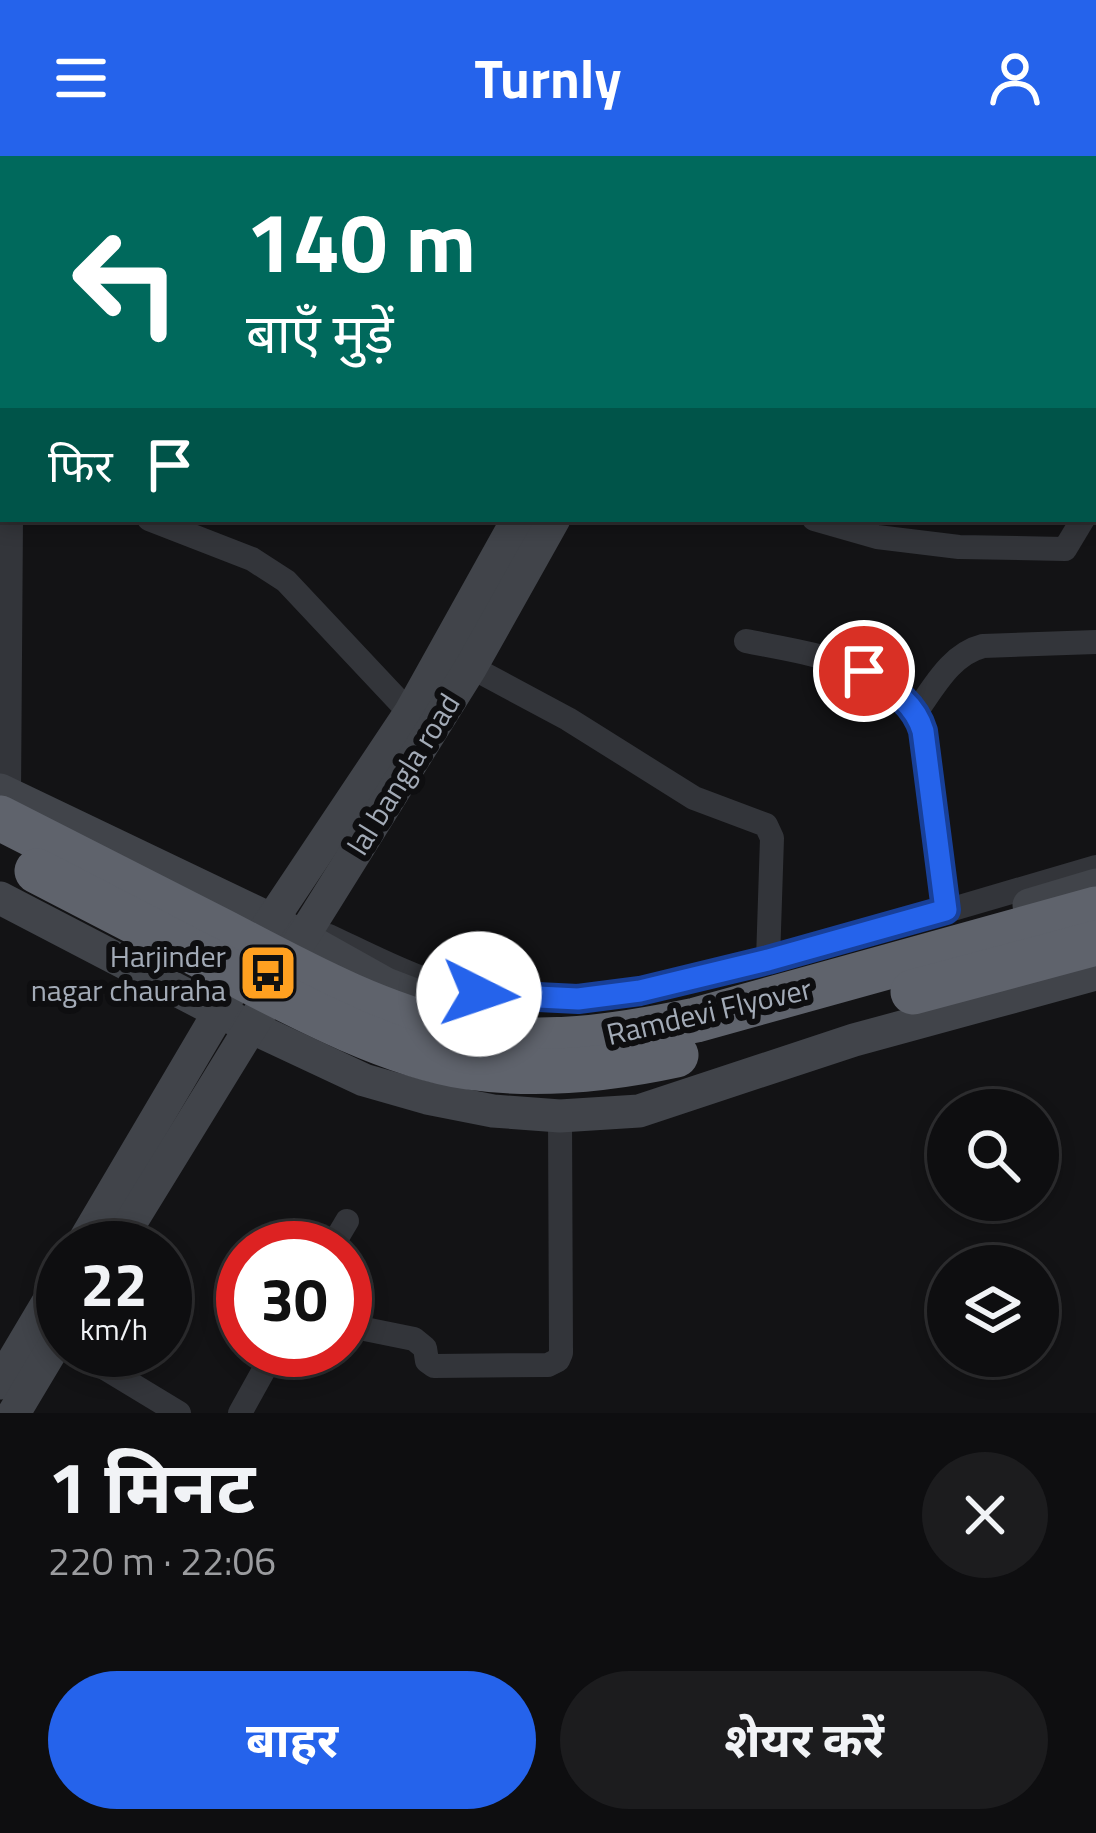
<!DOCTYPE html>
<html lang="hi">
<head>
<meta charset="utf-8">
<style>
  :root { --surface:#0e0e10; --page:#1c1c1e; --text:#f1f3f6; --muted:#9b9c9f; --line:#2e2e30; --accent:#2563eb }
  body { margin:0; font-family:"Titillium Web","Noto Sans Devanagari",sans-serif; background:var(--page); color:var(--text); height:100vh; display:flex; flex-direction:column; font-size:45px; white-space:nowrap }
  * { box-sizing:border-box; margin:0 }
  p { font-size:39px; color:var(--muted) }
  .icon { flex:none; width:66px; height:66px; fill:none; stroke:currentColor; stroke-width:2; stroke-linecap:round; stroke-linejoin:round }
  .map { position:relative; height:1257px; overflow:hidden }
  .sheet { display:flex; flex-direction:column; background:var(--surface); flex:1 }
  .sheet>* { flex:none }
  .guide { position:absolute; left:0px; top:0px; width:1098px; height:366px; box-shadow:0 6px 18px #0003,0 0 0 3px var(--line); background:#00695c; color:#fff; overflow:hidden }
  .fabs { position:absolute; left:927px; top:933px; display:grid; gap:24px }
  .fabs a { display:grid; place-items:center; width:132px; height:132px; border-radius:50%; background:var(--surface); box-shadow:0 6px 18px #0003,0 0 0 3px var(--line); font-size:60px }
  .speed { position:absolute; left:36px; top:1065px; display:flex; gap:24px; font-size:60px; font-weight:700; text-align:center }
  .speed>* { display:grid; place-content:center; width:156px; height:156px; border-radius:50%; background:var(--surface); box-shadow:0 6px 18px #0003,0 0 0 3px var(--line); line-height:1 }
  .speed small { font-size:30px; font-weight:400 }
  .speed .limit { border:18px solid #d22; background:#fff; color:#111 }
  .pin { position:absolute; display:grid; place-items:center; width:102px; height:102px; color:#fff; margin:-51px; border:6px solid #fff; border-radius:50%; box-shadow:0 3px 12px #0007 }
  .me { position:absolute; width:132px; margin:-66px; rotate:94deg; stroke-linejoin:round; filter:drop-shadow(0 0 9px #0008) }
  .turn { display:flex; align-items:center; gap:42px; height:252px; padding:0 48px; font-size:54px }
  .turn .icon { width:156px; height:156px; stroke-width:2.5 }
  .turn b { display:block; font-size:84px; line-height:102px }
  .then { display:flex; align-items:center; height:114px; padding:0 48px; background:#0003; gap:24px; font-size:45px }
  .round { display:grid; place-items:center; flex:none; width:126px; height:126px; border-radius:63px; background:var(--page) }
  .summary { display:flex; align-items:center; justify-content:space-between; height:204px; padding:0 48px }
  h1 { font-size:72px; font-weight:700; line-height:90px }
  .button { display:flex; gap:24px; margin-top:auto; padding:24px 48px }
  .button a { flex:1; height:138px; border-radius:72px; background:var(--accent); color:#fff; font-size:48px; font-weight:700; line-height:138px; text-align:center }
  .button a+a { background:var(--page); color:var(--text) }
  header { display:flex; justify-content:space-between; align-items:center; height:156px; padding:0 48px; background:var(--accent); color:#fff; font-size:54px; font-weight:700 }
  .map>svg:first-child { display:block }
</style>
</head>
<body>
<header><svg class="icon" aria-label="menu" viewBox="0 0 24 24"><path d="M4 6h16M4 12h16M4 18h16"/></svg>Turnly<svg class="icon" aria-label="person" viewBox="0 0 24 24"><circle cx="12" cy="8" r="4"/><path d="M4 21q1-7 8-7t8 7"/></svg></header>
<div class="map">
<svg width="1096" height="1257" viewBox="0 0 1096 1257">
  <rect width="100%" height="100%" fill="#131315"/>
  <g fill="none" stroke-linecap="round" stroke-linejoin="round">
    <g stroke="#33353a" stroke-width="24">
      <path d="M307 0 315 3"/>
      <path d="M801 0 809 3"/>
      <path d="M1095 114 1096 115"/>
      <path d="M0 304 3 307"/>
      <path d="M149 363 252 403 286 425 410 557"/>
      <path d="M814 363 877 381 959 391 1065 393 1083 363"/>
      <path d="M471 511 568 563 694 642 766 669 772 682 768 804"/>
      <path d="M916 556C934 531 951 498 983 490L1096 486"/>
      <path d="M9 639 11 363"/>
      <path d="M946 755 1096 711"/>
      <path d="M329 780C378 803 427 830 482 838 565 852 645 834 725 814 799 796 872 775 946 755L923 575C903 508 804 497 746 485"/>
      <path d="M331 1092 347 1065"/>
      <path d="M345 1169 414 1183 425 1192 427 1205 434 1210 548 1209 558 1204 561 1197 560 960"/>
      <path d="M75 1194 179 1257"/>
      <path d="M240 1257 275 1194"/>
    </g>
    <g stroke="#41444a" stroke-width="33">
      <path d="M732 3 734 0"/>
      <path d="M760 3 762 0"/>
      <path d="M0 634 270 763 386 828 454 854"/>
      <path d="M0 742 219 856 364 924 427 942 493 955 560 960 639 955 854 884 1096 818"/>
      <path d="M1029 749 1096 729"/>
      <path d="M261 780 410 557 518 363"/>
      <path d="M292 798 471 511 554 363"/>
      <path d="M80 1092 228 841"/>
      <path d="M115 1092 262 853"/>
      <path d="M0 1227 63 1121"/>
      <path d="M14 1257 63 1175"/>
    </g>
    <g stroke="#5f636c" stroke-width="45">
      <path d="M0 662C74 699 148 737 222 775 297 814 375 858 459 876 538 893 619 880 696 864L1096 753"/>
      <path d="M37 715C102 748 167 782 232 816 299 851 392 900 468 911 538 921 607 914 676 899"/>
      <path d="M913 836 1096 787"/>
    </g>
  </g>
  <g fill="none" stroke-linecap="round" stroke-linejoin="round">
    <defs>
      <path id="route" d="M479 838 578 843 640 835 768 804 946 754 923 575C914 545 889 532 864 515"/>
    </defs>
    <use href="#route" stroke="#184099" stroke-width="30"/>
    <use href="#route" stroke="#2563eb" stroke-width="21"/>
  </g>
  <defs>
    <symbol id="bus-square" viewBox="-11 -11 22 22"><rect x="-9" y="-9" width="18" height="18" rx="4" fill="#ffa020" stroke="#0e0e10"/><path d="M-5-6H5V4H4V6H2V4H-2V6H-4V4H-5ZM-3.5-4V0h7V-4ZM-3.5 1.2v1.5H-2V1.2ZM2 1.2v1.5H3.5V1.2Z" fill="#111"/></symbol>
  </defs>
  <g fill-rule="evenodd">
    <use href="#bus-square" x="235" y="784" width="66" height="66"/>
  </g>
  <g text-anchor="middle" dominant-baseline="central" stroke-width="12" stroke-linejoin="round" paint-order="stroke">
    <g font-size="30" fill="#a3abb7" stroke="#0e0e10">
      <text transform="translate(403 618) rotate(-58)">lal bangla road</text>
      <text transform="translate(709 855) rotate(-13)">Ramdevi Flyover</text>
    </g>
    <g font-size="30" fill="#a3abb7" stroke="#0e0e10" text-anchor="end">
      <text x="226" y="800">Harjinder<tspan x="226" dy="34">nagar chauraha</tspan></text>
    </g>
  </g>
</svg>
<div class="fabs">
<a><svg class="icon" aria-label="search" viewBox="0 0 24 24"><circle cx="10" cy="10" r="6"/><path d="M15 15l6 6"/></svg></a>
<a><svg class="icon" aria-label="layers" viewBox="0 0 24 24"><path d="M12 4l9 5-9 5-9-5zM3 14l9 5 9-5"/></svg></a>
</div>
<div class="speed"><div>22<small>km/h</small></div><div class="limit">30</div></div>
<div class="pin" style="left:864px;top:515px;background:#d93025"><svg class="icon" aria-label="arrive" viewBox="0 0 24 24"><path d="M6 21V4h12l-3 4 3 4H6"/></svg></div>
<svg class="me" style="left:479px;top:838px" viewBox="-20 -20 40 40"><circle r="19" fill="#fff"/><path d="M0-13L10 11 0 6-10 11z" fill="#2563eb"/></svg>
<div class="guide">
<div class="turn"><svg class="icon" aria-label="left" viewBox="0 0 24 24"><path d="M17 20v-9H6M10 6l-5 5 5 5"/></svg><div><b>140 m</b>बाएँ मुड़ें</div></div>
<div class="then">फिर<svg class="icon" aria-label="arrive" viewBox="0 0 24 24"><path d="M6 21V4h12l-3 4 3 4H6"/></svg></div>
</div>
</div>
<section class="sheet">
<div class="summary"><div><h1>1 मिनट</h1><p>220 m · 22:06</p></div><a class="round"><svg class="icon" aria-label="close" viewBox="0 0 24 24"><path d="M6 6l12 12M18 6L6 18"/></svg></a></div>
<div class="button"><a>बाहर</a><a>शेयर करें</a></div>
</section>
</body>
</html>
